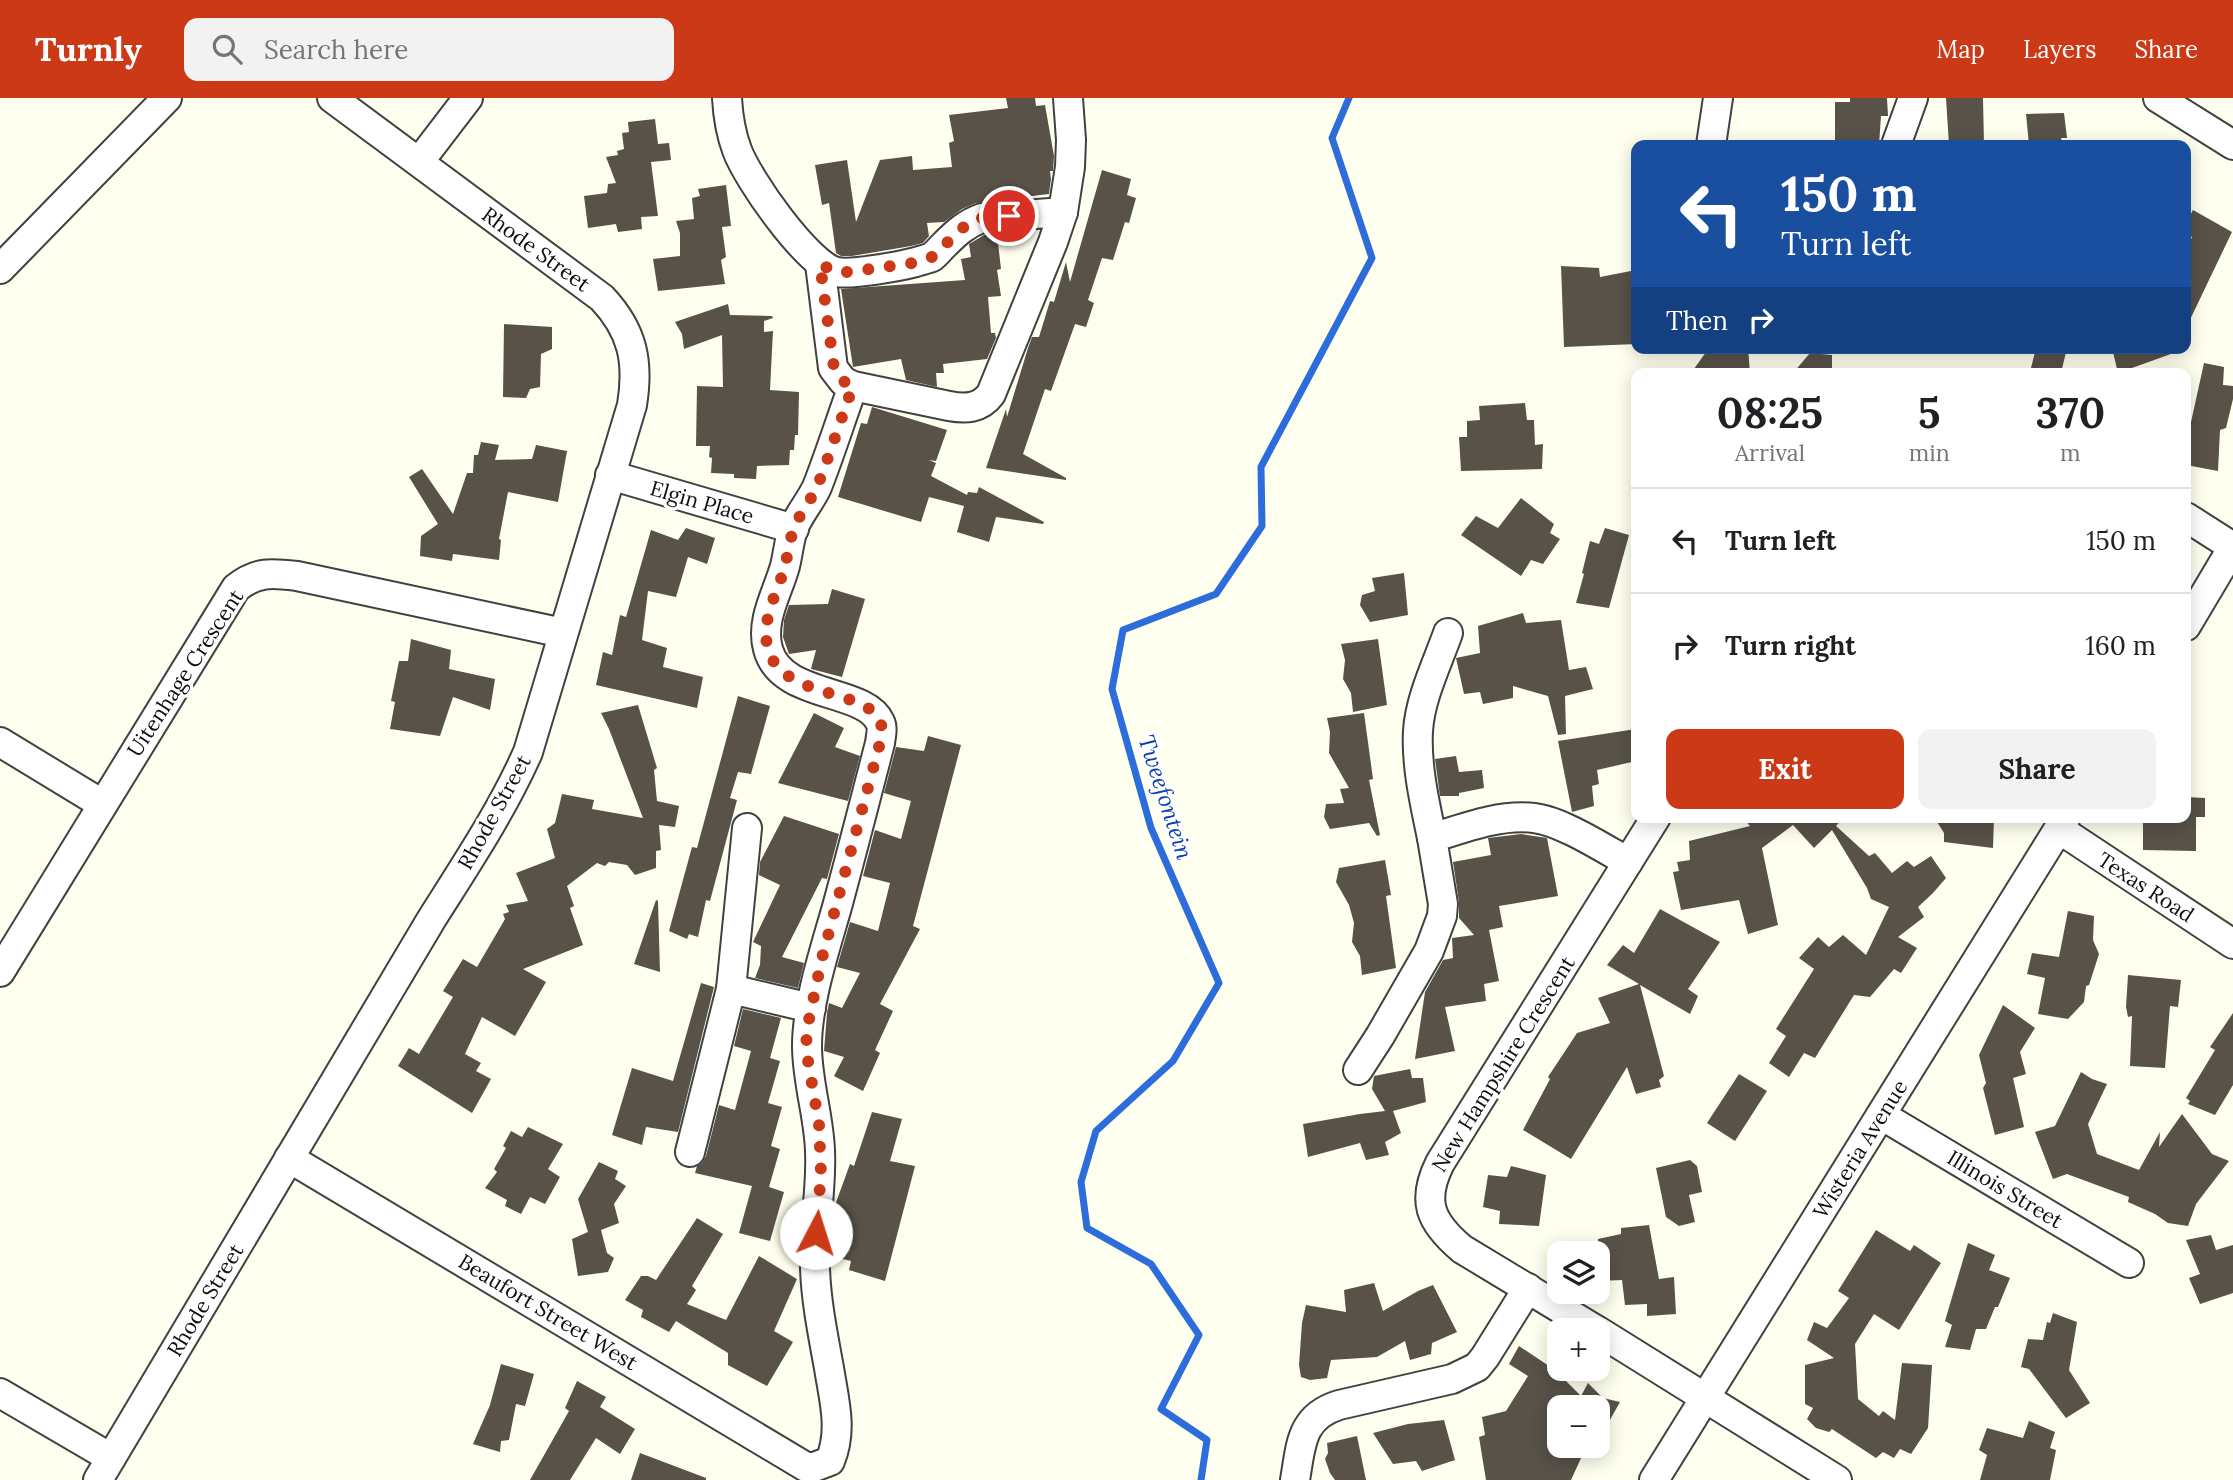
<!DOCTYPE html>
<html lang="en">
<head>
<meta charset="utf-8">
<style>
  :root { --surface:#fff; --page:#f2f2f2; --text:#202124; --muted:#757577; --line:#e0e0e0; --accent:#cc3917 }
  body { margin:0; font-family:Lora,serif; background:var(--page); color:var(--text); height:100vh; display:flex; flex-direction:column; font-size:26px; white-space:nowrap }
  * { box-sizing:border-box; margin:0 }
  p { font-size:23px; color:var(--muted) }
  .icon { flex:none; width:38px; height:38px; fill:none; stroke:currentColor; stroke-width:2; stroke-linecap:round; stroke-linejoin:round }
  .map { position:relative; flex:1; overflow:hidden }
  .sheet { position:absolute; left:1631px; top:270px; width:560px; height:455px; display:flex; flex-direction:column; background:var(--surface); border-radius:14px; box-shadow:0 4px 18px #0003 }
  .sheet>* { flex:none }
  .banner { position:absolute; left:1631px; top:42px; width:560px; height:214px; border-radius:14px; box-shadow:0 4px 18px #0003; background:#1a4fa0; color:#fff; overflow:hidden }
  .tools { position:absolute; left:1547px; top:1143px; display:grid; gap:14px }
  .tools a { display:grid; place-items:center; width:63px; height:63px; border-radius:14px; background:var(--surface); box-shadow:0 4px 18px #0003; font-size:35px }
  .pin { position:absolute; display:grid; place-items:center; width:60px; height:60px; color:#fff; margin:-30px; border:4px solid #fff; border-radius:50%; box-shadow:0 2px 7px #0007 }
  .me { position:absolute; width:77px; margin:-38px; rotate:5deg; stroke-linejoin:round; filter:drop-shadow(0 0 5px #0008) }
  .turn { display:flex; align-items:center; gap:24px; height:147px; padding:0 35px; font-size:32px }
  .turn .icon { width:91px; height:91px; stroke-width:2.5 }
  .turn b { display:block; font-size:49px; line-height:60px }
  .then { display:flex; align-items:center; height:66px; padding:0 35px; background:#0003; gap:14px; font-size:26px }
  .eta { display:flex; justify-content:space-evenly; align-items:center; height:119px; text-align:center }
  .eta b { font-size:42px; font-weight:700; line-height:49px }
  .cta { display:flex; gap:14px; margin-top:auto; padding:14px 35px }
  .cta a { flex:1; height:80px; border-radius:14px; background:var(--accent); color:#fff; font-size:28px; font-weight:700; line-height:80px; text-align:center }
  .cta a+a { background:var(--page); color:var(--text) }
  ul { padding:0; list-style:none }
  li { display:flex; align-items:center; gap:21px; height:105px; padding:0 35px; border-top:2px solid var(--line) }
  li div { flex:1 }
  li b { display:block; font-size:26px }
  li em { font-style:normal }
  header { display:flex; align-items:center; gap:42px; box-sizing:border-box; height:98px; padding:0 35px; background:var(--accent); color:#fff }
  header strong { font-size:33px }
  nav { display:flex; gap:38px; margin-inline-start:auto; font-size:24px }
  .search { width:490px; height:63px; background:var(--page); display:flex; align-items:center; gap:18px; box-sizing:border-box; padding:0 24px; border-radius:14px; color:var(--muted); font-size:26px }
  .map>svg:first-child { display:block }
</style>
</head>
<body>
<header>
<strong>Turnly</strong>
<div class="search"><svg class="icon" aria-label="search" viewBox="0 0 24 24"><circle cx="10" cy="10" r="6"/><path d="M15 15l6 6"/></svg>Search here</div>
<nav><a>Map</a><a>Layers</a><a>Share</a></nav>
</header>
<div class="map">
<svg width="2233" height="1382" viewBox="0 0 2233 1382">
  <rect width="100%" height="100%" fill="#feffee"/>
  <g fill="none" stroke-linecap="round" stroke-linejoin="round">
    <path stroke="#2d6cdb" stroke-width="7" d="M1201 1382 1207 1342 1161 1311 1199 1237 1151 1166 1087 1130 1081 1084 1096 1033 1173 963 1219 885 1151 730 1112 591 1123 532 1216 496 1262 428 1261 369 1372 160 1332 40 1349 0"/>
  </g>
  <g fill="#585249">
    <path d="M1006 0H1035L1036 8 1045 7 1054 58 1053 73H1050L1051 81 1049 96 976 105 962 111 944 124 927 125 929 138 923 145 911 148 852 158H841L836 155 829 105 822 107 815 67 847 62 856 124 880 62 912 58 913 72 952 69 949 45 954 43 949 17 1008 10Z"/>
    <path d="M1850 0H1887L1888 18H1881L1879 47H1835V4H1850Z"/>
    <path d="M1946 0H1983L1984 47H1949Z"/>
    <path d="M2064 15 2067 40H2061L2063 47H2029L2026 16Z"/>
    <path d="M655 21 658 46 669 45 671 62 651 64 658 118 641 119 642 131 618 134 616 126 588 130 584 98 607 95 608 86 616 85 606 59 618 57 617 53 624 51 622 35 629 34 628 24Z"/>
    <path d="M1102 72 1131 81 1127 97 1136 100 1129 125 1125 124 1113 162 1102 160 1088 202 1094 205 1086 229 1075 226 1051 293 1045 291 1023 356 1066 380V382L986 370 1006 311 1007 319 1028 250 1032 239H1039L1050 203 1054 204 1066 164 1070 184Z"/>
    <path d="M726 87 731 128 722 129 726 159 721 162 725 186 658 193 653 161 680 158V135L676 123 694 121 692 100 700 98 698 91Z"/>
    <path d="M2193 112 2232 134 2186 230V152L2192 139 2186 136V125Z"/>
    <path d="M986 136H997L1001 171 997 172 1001 198 988 199 991 235H995L996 240 987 261 943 266 944 275H936L937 289 906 282 901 261 853 269 841 191 965 182 961 161 971 159 969 146Z"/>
    <path d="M1561 168 1599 170 1600 179 1636 172V246L1564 249Z"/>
    <path d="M728 206 730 217 772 218 773 220 764 223V234L773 233 770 292 799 294 798 337H795L794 352H790L789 367 757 368 756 381 734 380V376L711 375 712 360 709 359 710 348H696L697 288 723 289 722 237 684 251 682 236 675 224Z"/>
    <path d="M504 226 552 229V251L541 256 540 289 530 291 526 300 503 299Z"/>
    <path d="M1709 250H1748L1750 275H1691Z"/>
    <path d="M2036 250H2067L2061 275 2031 270Z"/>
    <path d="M2112 250H2182V252L2118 275Z"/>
    <path d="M1810 255 1832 257V275H1793Z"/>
    <path d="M2204 265 2224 269 2223 287 2233 288V301L2226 330 2220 332 2218 373 2186 367V324H2191Z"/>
    <path d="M1525 305 1527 322H1534L1535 347 1543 346 1542 371 1461 373 1459 339H1467V323L1480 322 1479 308Z"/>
    <path d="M872 309 947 332 936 363 929 362 936 365 931 378 967 397 968 394 977 395 979 389 1044 424 1043 426 996 419 989 444 957 434 964 408 929 399 921 424 838 399 861 325 867 326Z"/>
    <path d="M481 344 499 347 495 362 532 361 536 347 567 353 558 404 508 394 499 441 501 442 499 462 453 456 452 463 420 458 421 438 438 426 409 379 422 371 453 416 467 375H473L474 357H478Z"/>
    <path d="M1521 400 1554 426 1550 435 1560 441 1543 466 1531 462 1521 478 1461 437 1476 418 1498 430Z"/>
    <path d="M686 430 715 440 707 466 688 459 676 499 648 493 642 542 667 550 663 569 703 579 697 610 596 587 603 554 612 557 620 517 626 519 651 432 678 442Z"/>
    <path d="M1605 430 1629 437 1609 510 1576 505 1584 476 1582 475 1590 443 1599 446Z"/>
    <path d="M1404 475 1408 517 1370 524 1360 507 1362 497 1375 493 1372 480Z"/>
    <path d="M832 491 865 501 842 579 811 571 816 552 789 556 783 539 784 522 789 507 828 506Z"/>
    <path d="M1523 515 1526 525 1561 522 1569 572 1586 569 1593 591 1565 598 1566 636 1558 637 1548 598 1513 588V600L1483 606 1480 594 1464 596 1456 560 1480 555 1478 528Z"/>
    <path d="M411 541 451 552 449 571 495 581 490 612 453 599 440 638 390 631 395 604 391 603 399 563H408Z"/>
    <path d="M1378 541 1387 607 1353 614 1351 595 1343 581 1345 562 1341 546Z"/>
    <path d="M738 598 770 608 751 676 738 674 730 700 737 702 710 803 706 802 698 839 689 836 687 841 669 833 692 749 697 750Z"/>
    <path d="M638 607 657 670 654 672 657 703 679 708 675 729 659 727 661 752 656 753V770L635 777 627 767 609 764 605 768 597 765 567 788 574 808 570 810 583 847 523 871 546 884 515 938 482 919 465 956 481 965 476 973 491 981 472 1015 398 968 409 950 419 956 453 899 443 893 463 861 477 869 505 821 503 816 509 814 506 807 528 803 516 775 555 760 547 731 555 725 562 696 594 702 592 711 643 720 609 631 601 615Z"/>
    <path d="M814 615 844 630 835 649 860 658 848 703 778 685Z"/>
    <path d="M1364 615 1373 681 1369 682 1380 737 1377 738 1369 725 1330 731 1324 719 1326 706 1344 705 1340 691 1349 690 1329 655 1330 634 1327 620Z"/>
    <path d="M1636 631V663L1597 672 1599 686 1592 688 1594 708 1572 714 1558 643Z"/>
    <path d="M928 638 961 647 913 828 920 831 880 906 893 913 875 952 880 955 863 993 834 978 844 959 824 953 827 915 829 905 842 910 860 875 837 869 850 824 878 833 890 785 863 778 875 732 901 741 911 703 884 695 896 649 924 653Z"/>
    <path d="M1456 658 1459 674 1482 672 1484 690 1459 695V698H1440L1435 661Z"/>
    <path d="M2186 699 2205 700V719H2196V753L2143 752V719H2192H2186Z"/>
    <path d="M784 718 839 736 827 781 822 780 782 859 804 865 798 890 755 880 760 867 761 848 753 844 780 787 759 777 760 764Z"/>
    <path d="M1742 719H1844L1836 728 1869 758 1875 755 1892 775 1907 763 1914 769 1931 758 1946 780 1933 795 1918 809 1924 819 1898 839 1917 850 1901 875 1894 871 1870 899 1854 897 1815 960 1804 955 1789 979 1769 965 1786 938 1776 931 1814 871 1799 860 1818 839 1829 849 1843 837 1866 857 1889 809 1871 801 1867 790 1832 732 1814 750 1793 727 1762 750 1778 827 1748 836 1739 802 1681 812 1673 774 1679 773 1677 764 1690 762 1689 743 1750 728Z"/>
    <path d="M1934 719H1994L1993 750 1944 744V735Z"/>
    <path d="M1521 736 1547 740 1558 798 1499 808 1503 829 1489 832 1499 883 1484 886 1486 903 1445 909 1455 953 1415 961 1425 894 1443 862 1453 860 1452 840 1474 837 1459 820V804L1453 764 1491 757 1488 740Z"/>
    <path d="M1385 762 1391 797 1386 798 1396 870 1362 877 1360 858 1352 844 1354 825 1349 807 1336 784 1339 770Z"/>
    <path d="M656 802 658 803 660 874 634 866Z"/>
    <path d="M1660 811 1720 844 1688 891 1698 898 1690 916 1640 887 1664 978 1659 982 1661 989 1636 996 1627 969 1571 1061 1523 1032 1550 981 1548 979 1577 935 1610 925 1598 900 1639 886 1607 867 1623 847 1634 855Z"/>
    <path d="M2068 813 2094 818 2093 842 2099 856 2089 887 2086 888 2084 904 2068 921 2038 916 2045 880 2027 876 2032 855 2059 859Z"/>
    <path d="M2128 877 2181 882 2178 909 2170 908 2165 970 2130 968 2132 918 2128 919 2126 909Z"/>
    <path d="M701 885 714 889 678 1034 646 1029 642 1047 612 1037 632 970 673 983Z"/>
    <path d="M2003 907 2035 930 2020 954 2026 976 2013 980 2024 1029 1995 1037 1983 990 1986 985 1979 957Z"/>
    <path d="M743 911 781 920 770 960 780 963 768 1005 782 1009 771 1048 780 1051 769 1089 784 1094 770 1143 739 1135 752 1088 695 1075 697 1068 702 1065 706 1058 719 1007 735 1012 751 953 734 948Z"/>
    <path d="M2233 915V987L2215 1017 2188 1006 2190 1003 2186 1000 2215 952 2210 949Z"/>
    <path d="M1410 971 1412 980H1423L1426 1004 1393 1013 1401 1035 1385 1044 1389 1057 1366 1062 1360 1045 1308 1059 1303 1026 1360 1016 1385 1013 1372 991 1374 978Z"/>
    <path d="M2081 974 2092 981 2107 986 2088 1026 2097 1056 2139 1072 2160 1034 2159 1049 2182 1016 2212 1056 2229 1063 2196 1106 2188 1128 2168 1125 2155 1116 2128 1104 2129 1099 2067 1076 2053 1081 2035 1034 2055 1028Z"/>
    <path d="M1739 976 1767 993 1735 1043 1707 1025Z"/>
    <path d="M872 1014 902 1021 890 1063 915 1068 885 1183 849 1172 851 1163 831 1158 834 1110 850 1066 854 1068Z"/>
    <path d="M528 1029 563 1046 548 1071 560 1079 545 1106 530 1099 521 1116 505 1108 507 1102 485 1090 497 1074 494 1071 506 1050 503 1048 511 1033 522 1039Z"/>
    <path d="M1690 1062 1697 1068 1702 1094 1689 1097 1695 1124 1679 1128 1666 1119 1656 1070Z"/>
    <path d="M599 1064 618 1073 615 1081 626 1088 614 1106 619 1125 601 1132 607 1155 614 1160 608 1174 578 1178 572 1141 588 1134 578 1101Z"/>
    <path d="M1511 1068 1546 1077 1539 1128 1499 1126 1500 1113 1483 1109 1488 1077 1507 1079Z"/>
    <path d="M697 1120 723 1136 692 1188 696 1192 687 1206 726 1222 759 1158 797 1181 774 1233 793 1244 767 1288 728 1267V1255L676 1223 669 1234 641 1219 643 1212 625 1202 641 1178H648L656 1182Z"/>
    <path d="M1649 1127 1659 1181 1674 1179 1676 1216 1647 1218V1206L1625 1207 1622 1182 1598 1183V1141L1621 1136V1130Z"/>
    <path d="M1876 1132 1910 1153 1914 1147 1941 1165 1899 1232 1874 1216 1855 1246 1858 1301 1879 1318 1883 1313 1895 1322 1902 1265 1932 1267 1928 1330 1911 1356 1900 1351 1894 1360 1883 1354 1876 1360 1832 1331 1829 1334 1816 1330 1807 1321 1813 1310 1805 1306V1267L1834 1260 1807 1242 1814 1224 1827 1230 1849 1200 1838 1193Z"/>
    <path d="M2211 1137 2216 1152 2233 1147V1195L2200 1206 2189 1180 2200 1176 2186 1142Z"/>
    <path d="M1968 1145 1995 1157 1989 1172 2010 1180 1998 1209H1995L1986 1231H1976L1970 1252 1945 1249 1952 1227 1945 1223Z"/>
    <path d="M1374 1185 1383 1213 1418 1193 1433 1187 1457 1234 1432 1245 1431 1256 1410 1262 1405 1243 1377 1259 1331 1262 1327 1280 1310 1282 1301 1279 1299 1267 1302 1225 1306 1207 1346 1214 1344 1192Z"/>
    <path d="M2053 1215 2077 1224 2069 1272 2090 1305 2066 1320 2029 1271 2021 1269 2028 1241 2043 1242 2047 1224 2050 1225Z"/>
    <path d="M1519 1248 1555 1272 1581 1298 1588 1285 1603 1300 1620 1304 1598 1343V1309H1559V1314L1547 1337 1559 1345V1348H1564L1582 1358 1571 1382H1486L1479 1339 1485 1337 1482 1319 1506 1313 1528 1278 1509 1266Z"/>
    <path d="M501 1266 534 1276 525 1308 516 1306 509 1342 501 1343 500 1354 473 1346 490 1307Z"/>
    <path d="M577 1283 606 1299 600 1309 635 1331 620 1356 596 1340 570 1382H530L569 1313 565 1310Z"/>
    <path d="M1444 1322 1455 1362 1422 1373 1416 1363 1393 1366 1373 1335 1408 1326Z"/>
    <path d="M2029 1323 2055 1334 2050 1350 2056 1352 2050 1382H1980L1987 1357 1979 1352 1987 1330 2023 1340Z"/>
    <path d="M1357 1338 1366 1382H1335L1330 1375 1325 1361 1328 1355 1327 1345Z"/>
    <path d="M640 1355 706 1380V1382H631Z"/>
  </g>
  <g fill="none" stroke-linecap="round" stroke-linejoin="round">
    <defs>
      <g id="minor">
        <path d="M727 0C728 18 731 36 737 52 747 80 808 168 837 174 852 177 901 168 916 164 921 162 928 161 932 159 936 156 940 151 943 148 955 136 965 126 982 120L1063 114"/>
        <path d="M2158 0 2233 47"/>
        <path d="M1711 47 1718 0"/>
        <path d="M1896 47 1913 0"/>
        <path d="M419 64 468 0"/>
        <path d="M820 166 833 270 843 283 853 288 949 308C965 311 980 311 991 296L1053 144 1063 114 1070 69 1071 42 1068 0"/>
        <path d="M0 171 167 0"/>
        <path d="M610 377 794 431"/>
        <path d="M2186 419 2233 449"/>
        <path d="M2186 528 2233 449"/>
        <path d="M0 644 102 706"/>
        <path d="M2059 731 2233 846"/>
        <path d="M1432 740C1425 706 1416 668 1418 633 1420 600 1437 566 1448 535"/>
        <path d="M0 874 236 490C257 473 272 475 297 478L563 535"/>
        <path d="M731 891 747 730"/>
        <path d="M1358 972 1380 938 1429 853 1442 818 1443 806 1432 740C1464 730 1500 716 1534 720 1561 723 1603 750 1628 764"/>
        <path d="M1881 1017 2129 1165"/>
        <path d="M690 1054 731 891 811 910"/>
        <path d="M289 1060 806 1369H814L830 1363C843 1332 834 1302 829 1270 823 1237 816 1203 815 1170 813 1131 822 1092 820 1053 819 1018 807 984 807 948 807 905 825 851 837 809 852 754 866 699 880 645 881 637 883 630 880 624 865 590 781 601 768 551 760 522 778 494 785 468 788 456 789 443 793 431 799 416 810 404 817 389 830 356 841 321 853 288"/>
        <path d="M1596 1232 1462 1151C1430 1124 1421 1103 1440 1065L1656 719"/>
        <path d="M1598 1233 1837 1382"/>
        <path d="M0 1295 111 1360"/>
        <path d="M98 1382 431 822C465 768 502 713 528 654L632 307C639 264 633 233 602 200L332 0"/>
        <path d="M1295 1382C1301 1348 1300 1319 1339 1307L1452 1281 1477 1269 1485 1259 1528 1190"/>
        <path d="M1654 1382 2066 719"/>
      </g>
    </defs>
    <use href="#minor" stroke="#414141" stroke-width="32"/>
    <use href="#minor" stroke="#fff" stroke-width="28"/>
  </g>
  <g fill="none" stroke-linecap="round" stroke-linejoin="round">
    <path stroke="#cc3917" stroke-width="12" stroke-dasharray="0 21.6" d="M816 1135 821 1076 820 1052 819 1026 806 951 807 931 822 860 880 645C881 637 883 630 880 623 865 590 782 601 768 551 760 522 778 494 785 468 788 456 789 443 794 431 799 416 810 404 817 389 830 356 841 321 853 288L843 283 834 270 820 166 836 174H848L913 165 932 159 969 124 982 120 1009 118"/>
  </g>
  <g text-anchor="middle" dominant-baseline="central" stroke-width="7" stroke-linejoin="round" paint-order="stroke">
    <g font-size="21" fill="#0e0e0e" stroke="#fff">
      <text transform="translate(536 151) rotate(36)">Rhode Street</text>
      <text transform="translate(702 404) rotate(16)">Elgin Place</text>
      <text transform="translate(185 575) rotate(-57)">Uitenhage Crescent</text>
      <text transform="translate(494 714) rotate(-61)">Rhode Street</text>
      <text transform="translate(2146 789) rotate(33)">Texas Road</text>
      <text transform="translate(1503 966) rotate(-58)">New Hampshire Crescent</text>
      <text transform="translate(1860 1051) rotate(-58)">Wisteria Avenue</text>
      <text transform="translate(2005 1091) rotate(31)">Illinois Street</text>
      <text transform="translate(205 1202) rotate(-59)">Rhode Street</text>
      <text transform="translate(548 1214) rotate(31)">Beaufort Street West</text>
    </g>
    <g font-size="23" font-style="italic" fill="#0a3fac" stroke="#fff">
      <text transform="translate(1166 699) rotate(72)">Tweefontein</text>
    </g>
  </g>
</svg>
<div class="tools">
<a><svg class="icon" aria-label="layers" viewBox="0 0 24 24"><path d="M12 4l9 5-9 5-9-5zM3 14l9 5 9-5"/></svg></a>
<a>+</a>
<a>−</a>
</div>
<div class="pin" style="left:1009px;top:118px;background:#d93025"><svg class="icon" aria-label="arrive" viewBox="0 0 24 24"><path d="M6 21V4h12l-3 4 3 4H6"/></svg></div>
<svg class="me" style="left:816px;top:1135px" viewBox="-20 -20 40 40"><circle r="19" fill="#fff"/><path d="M0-13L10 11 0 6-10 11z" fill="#cc3917"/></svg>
<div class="banner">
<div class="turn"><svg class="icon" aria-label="left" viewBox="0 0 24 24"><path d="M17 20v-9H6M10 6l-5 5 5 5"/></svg><div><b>150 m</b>Turn left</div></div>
<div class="then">Then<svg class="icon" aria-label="right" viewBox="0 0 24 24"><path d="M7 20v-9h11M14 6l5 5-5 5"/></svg></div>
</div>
<section class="sheet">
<div class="eta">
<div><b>08:25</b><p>Arrival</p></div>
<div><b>5</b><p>min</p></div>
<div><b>370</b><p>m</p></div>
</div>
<ul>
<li><svg class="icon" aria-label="left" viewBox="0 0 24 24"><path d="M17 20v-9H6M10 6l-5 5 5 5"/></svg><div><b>Turn left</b></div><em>150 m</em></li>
<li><svg class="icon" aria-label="right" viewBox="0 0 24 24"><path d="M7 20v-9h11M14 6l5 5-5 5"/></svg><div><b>Turn right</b></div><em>160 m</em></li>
</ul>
<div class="cta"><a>Exit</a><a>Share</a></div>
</section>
</div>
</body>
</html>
